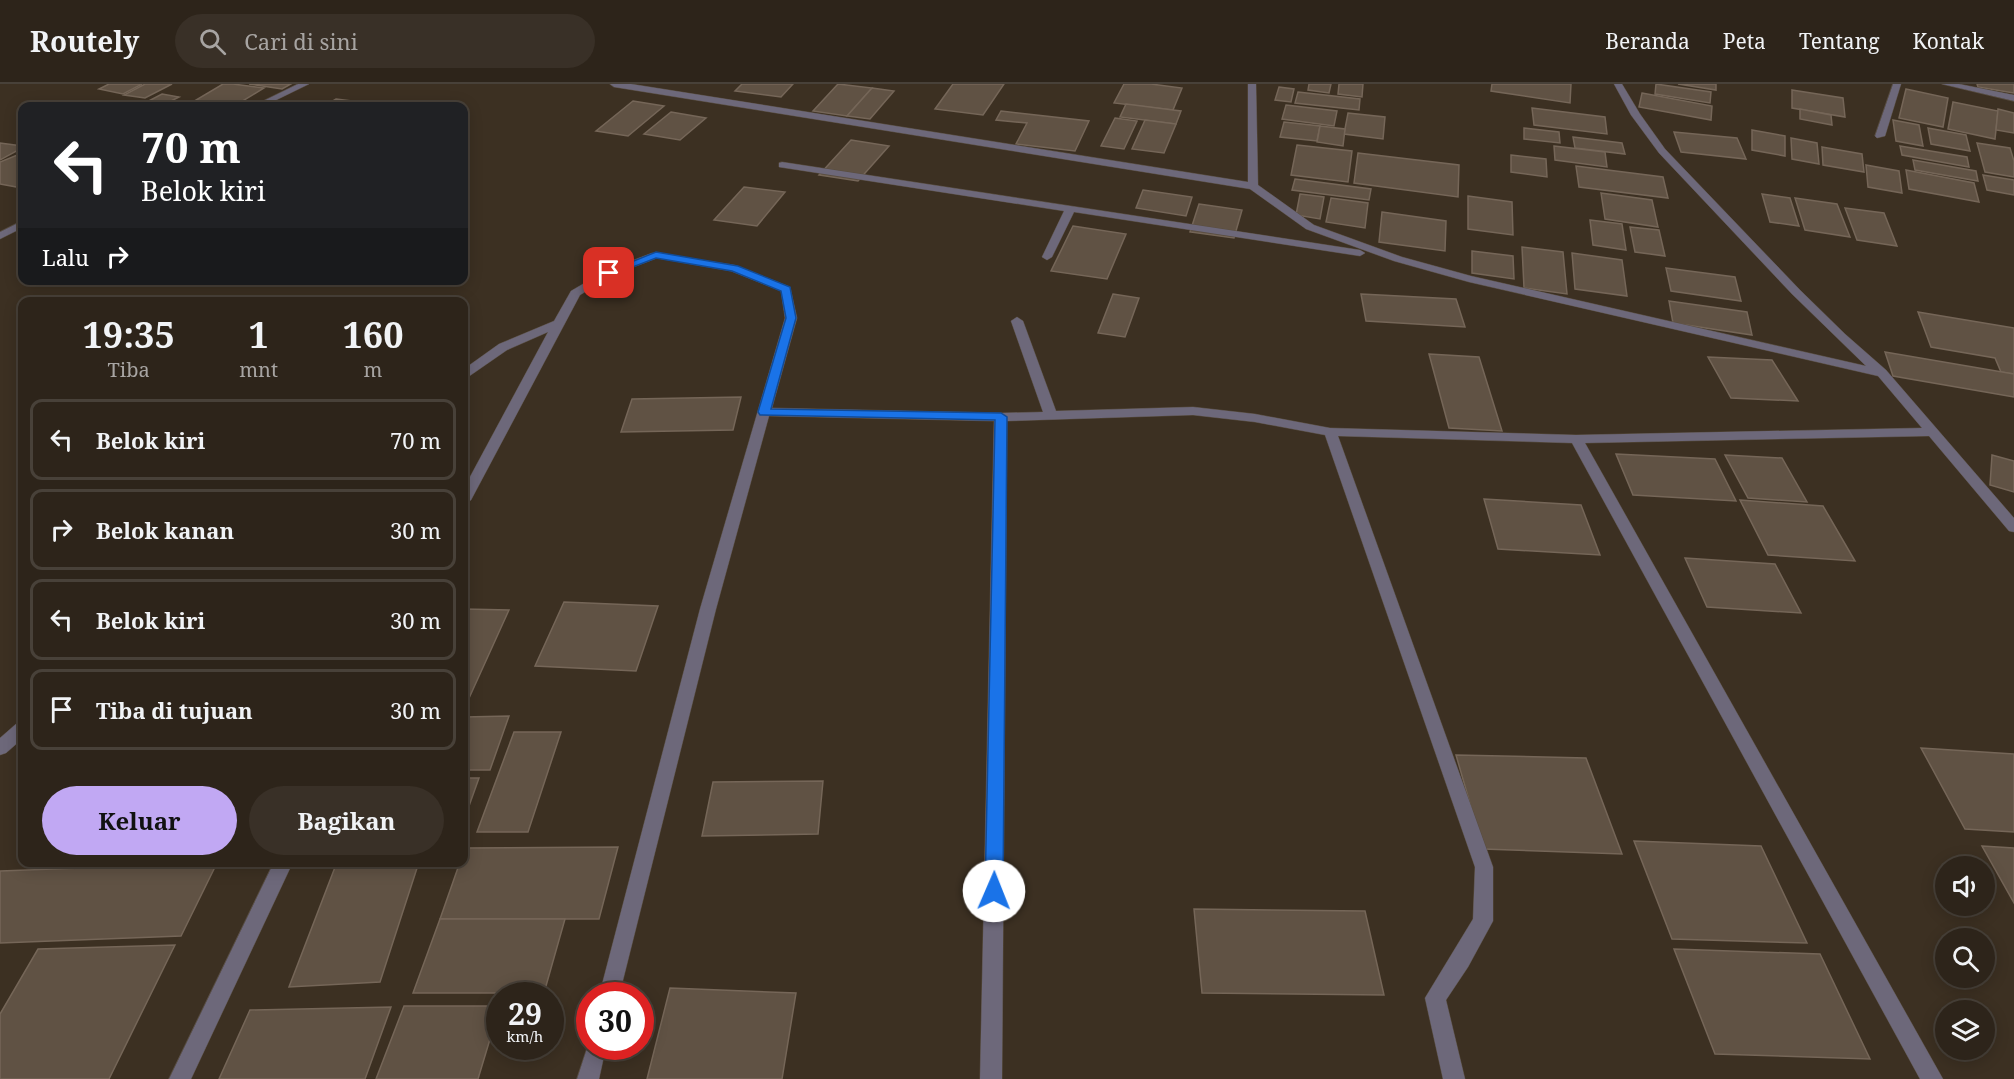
<!DOCTYPE html>
<html lang="id">
<head>
<meta charset="utf-8">
<style>
  :root { --surface:#2d241a; --page:#393027; --text:#f1f3f6; --muted:#a7a4a2; --line:#484139; --accent:#c1a8f3 }
  body { margin:0; font-family:"Noto Serif",serif; background:var(--page); color:var(--text); height:100vh; display:flex; flex-direction:column; font-size:22px; white-space:nowrap }
  * { box-sizing:border-box; margin:0 }
  p { font-size:20px; color:var(--muted) }
  .icon { flex:none; width:33px; height:33px; fill:none; stroke:currentColor; stroke-width:2; stroke-linecap:round; stroke-linejoin:round }
  .map { position:relative; flex:1; overflow:hidden }
  .sheet { position:absolute; left:18px; top:213px; width:450px; height:570px; display:flex; flex-direction:column; background:var(--surface); border-radius:12px; box-shadow:0 3px 15px #0003,0 0 0 2px var(--line) }
  .sheet>* { flex:none }
  .hud { position:absolute; left:18px; top:18px; width:450px; height:183px; border-radius:12px; box-shadow:0 3px 15px #0003,0 0 0 2px var(--line); background:#202124; color:#fff; overflow:hidden }
  .controls { position:absolute; left:1935px; top:772px; display:grid; gap:12px }
  .controls a { display:grid; place-items:center; width:60px; height:60px; border-radius:50%; background:var(--surface); box-shadow:0 3px 15px #0003,0 0 0 2px var(--line); font-size:30px }
  .speed { position:absolute; left:486px; top:898px; display:flex; gap:12px; font-size:30px; font-weight:700; text-align:center }
  .speed>* { display:grid; place-content:center; width:78px; height:78px; border-radius:50%; background:var(--surface); box-shadow:0 3px 15px #0003,0 0 0 2px var(--line); line-height:1 }
  .speed small { font-size:15px; font-weight:400 }
  .speed .limit { border:9px solid #d22; background:#fff; color:#111 }
  .pin { position:absolute; display:grid; place-items:center; width:51px; height:51px; color:#fff; margin:-26px; border-radius:12px; box-shadow:0 3px 9px #0006 }
  .me { position:absolute; width:66px; margin:-33px; rotate:1deg; stroke-linejoin:round; filter:drop-shadow(0 0 4px #0008) }
  .turn { display:flex; align-items:center; gap:21px; height:126px; padding:0 24px; font-size:27px }
  .turn .icon { width:78px; height:78px; stroke-width:2.5 }
  .turn b { display:block; font-size:42px; line-height:51px }
  .then { display:flex; align-items:center; height:57px; padding:0 24px; background:#0003; gap:12px; font-size:22px }
  .eta { display:flex; justify-content:space-evenly; align-items:center; height:102px; text-align:center }
  .eta b { font-size:36px; font-weight:700; line-height:42px }
  .button { display:flex; gap:12px; margin-top:auto; padding:12px 24px }
  .button a { flex:1; height:69px; border-radius:36px; background:var(--accent); color:#111; font-size:24px; font-weight:700; line-height:69px; text-align:center }
  .button a+a { background:var(--page); color:var(--text) }
  ul { padding:0; list-style:none }
  li { display:flex; align-items:center; gap:18px; height:81px; margin:0 12px 9px; padding:0 12px; border:3px solid var(--line); border-radius:12px }
  li div { flex:1 }
  li b { display:block; font-size:22px }
  li em { font-style:normal }
  header { display:flex; align-items:center; gap:36px; box-sizing:border-box; height:84px; padding:0 30px; background:var(--surface); border-bottom:2px solid var(--line) }
  header strong { font-size:28px }
  nav { display:flex; gap:33px; margin-inline-start:auto; font-size:21px }
  .search { width:420px; height:54px; background:var(--page); display:flex; align-items:center; gap:15px; box-sizing:border-box; padding:0 21px; border-radius:33px; color:var(--muted); font-size:22px }
  .map>svg:first-child { display:block }
</style>
</head>
<body>
<header>
<strong>Routely</strong>
<div class="search"><svg class="icon" aria-label="search" viewBox="0 0 24 24"><circle cx="10" cy="10" r="6"/><path d="M15 15l6 6"/></svg>Cari di sini</div>
<nav><a>Beranda</a><a>Peta</a><a>Tentang</a><a>Kontak</a></nav>
</header>
<div class="map">
<svg width="2014" height="995" viewBox="0 0 2014 995">
  <rect width="100%" height="100%" fill="#3c3022"/>
  <g fill="#605244" stroke="#756658" stroke-width="1.5">
    <path d="M109 0H142L123 10 99 5Z"/>
    <path d="M145 0H172L145 14 124 11Z"/>
    <path d="M223 0H233L264 4 236 21 196 16Z"/>
    <path d="M249 0H291L282 5Z"/>
    <path d="M742 0H793L781 13 735 7Z"/>
    <path d="M838 0 872 4 847 32 813 27Z"/>
    <path d="M953 0H1004L983 31 935 25Z"/>
    <path d="M1124 0H1151L1182 4 1173 26 1114 19Z"/>
    <path d="M1309 0H1331L1329 9 1308 6Z"/>
    <path d="M1339 0H1363L1362 13 1338 10Z"/>
    <path d="M1492 0H1571L1570 19 1491 7Z"/>
    <path d="M1656 0 1711 8 1710 19 1655 10Z"/>
    <path d="M1678 0H1716V6Z"/>
    <path d="M1977 0H2014V9L1978 3Z"/>
    <path d="M1279 3 1294 5 1291 18 1275 16Z"/>
    <path d="M872 4 894 7 870 35 847 32Z"/>
    <path d="M1906 5 1948 14 1943 43 1899 34Z"/>
    <path d="M1792 6 1843 14 1845 33 1792 24Z"/>
    <path d="M1298 8 1360 15 1359 26 1295 19Z"/>
    <path d="M1642 9 1712 22 1711 36 1639 23Z"/>
    <path d="M162 10 179 13 161 22H139Z"/>
    <path d="M336 15 368 19 363 22H324Z"/>
    <path d="M176 17 212 22H165Z"/>
    <path d="M633 17 664 22 628 52 596 47Z"/>
    <path d="M1953 18 1998 27 1995 55 1948 45Z"/>
    <path d="M1126 20 1173 26 1181 27 1176 40 1120 33Z"/>
    <path d="M1286 21 1337 27 1334 42 1282 35Z"/>
    <path d="M1532 24 1605 33 1607 50 1534 41Z"/>
    <path d="M1800 25 1831 31 1832 41 1800 35Z"/>
    <path d="M1998 25 2014 29V49L1996 46Z"/>
    <path d="M1001 27 1089 37 1075 67 1016 60 1027 39 996 36Z"/>
    <path d="M671 28 706 34 680 56 644 50Z"/>
    <path d="M1348 29 1385 33 1383 55 1344 50Z"/>
    <path d="M1115 34 1137 37 1124 65 1101 62Z"/>
    <path d="M1145 36 1176 40 1164 69 1132 65Z"/>
    <path d="M1893 36 1919 41 1923 62 1896 57Z"/>
    <path d="M1284 38 1320 42 1317 57 1280 53Z"/>
    <path d="M1320 42 1345 45 1343 62 1317 58Z"/>
    <path d="M1524 44 1559 48 1560 59 1524 55Z"/>
    <path d="M1928 44 1966 51 1970 67 1931 60Z"/>
    <path d="M1752 46 1785 52V72L1752 66Z"/>
    <path d="M1674 48 1737 54 1746 75 1681 68Z"/>
    <path d="M1573 53 1622 59 1625 70 1575 64Z"/>
    <path d="M1791 54 1817 59 1819 80 1792 75Z"/>
    <path d="M851 56 889 62 858 97 819 91Z"/>
    <path d="M0 59 22 62V64L0 76Z"/>
    <path d="M1977 59 2010 64 2014 77V93L1985 88Z"/>
    <path d="M1297 61 1352 67 1348 98 1291 91Z"/>
    <path d="M1554 62 1605 68 1607 83 1555 76Z"/>
    <path d="M1900 62 1967 73 1969 83 1902 71Z"/>
    <path d="M1822 63 1862 70 1864 88 1823 81Z"/>
    <path d="M22 69V104L0 100V78Z"/>
    <path d="M1358 69 1459 81 1458 113 1354 99Z"/>
    <path d="M1511 71 1546 75 1547 93 1511 88Z"/>
    <path d="M1913 76 1976 87 1978 97 1915 86Z"/>
    <path d="M1866 81 1899 87 1902 109 1868 103Z"/>
    <path d="M1576 82 1663 93 1668 114 1579 103Z"/>
    <path d="M1906 86 1974 99 1979 118 1909 105Z"/>
    <path d="M1983 91 2014 96V111L1987 106Z"/>
    <path d="M1295 95 1371 105 1369 116 1292 106Z"/>
    <path d="M744 103 785 108 757 142 714 136Z"/>
    <path d="M1143 106 1192 113 1186 132 1136 124Z"/>
    <path d="M1601 109 1652 116 1658 143 1605 135Z"/>
    <path d="M1300 110 1324 113 1320 135 1296 131Z"/>
    <path d="M1762 110 1790 114 1799 142 1770 138Z"/>
    <path d="M1468 112 1512 118 1513 151 1468 145Z"/>
    <path d="M1331 114 1368 119 1365 144 1326 138Z"/>
    <path d="M1795 114 1837 120 1850 153 1805 146Z"/>
    <path d="M1199 120 1242 126 1234 154 1190 148Z"/>
    <path d="M1845 124 1884 129 1897 162 1857 156Z"/>
    <path d="M1382 128 1446 137 1445 167 1379 158Z"/>
    <path d="M1590 136 1622 140 1626 166 1593 161Z"/>
    <path d="M1073 142 1126 150 1107 195 1051 187Z"/>
    <path d="M1630 143 1659 146 1665 172 1635 168Z"/>
    <path d="M1522 163 1563 168 1567 210 1524 204Z"/>
    <path d="M1472 167 1513 172 1514 195 1472 189Z"/>
    <path d="M1572 169 1622 176 1627 212 1575 205Z"/>
    <path d="M1666 184 1735 193 1741 217 1671 207Z"/>
    <path d="M1113 210 1139 214 1125 253 1098 249Z"/>
    <path d="M1361 210 1456 215 1465 243 1366 237Z"/>
    <path d="M1669 217 1747 228 1752 251 1673 239Z"/>
    <path d="M1918 228 2014 244V290L2001 288 1995 274 1931 263Z"/>
    <path d="M1885 268 2014 290V313L1893 292Z"/>
    <path d="M1429 270 1479 273 1502 347 1449 344Z"/>
    <path d="M1708 273 1772 276 1798 317 1731 314Z"/>
    <path d="M741 313 733 346 621 348 632 315Z"/>
    <path d="M1616 370 1715 375 1736 417 1633 411Z"/>
    <path d="M1725 371 1782 374 1807 418 1748 414Z"/>
    <path d="M1992 371 2014 377V408L1990 401Z"/>
    <path d="M1484 415 1581 421 1600 471 1498 465Z"/>
    <path d="M1740 416 1823 422 1855 477 1768 471Z"/>
    <path d="M1685 474 1775 480 1801 529 1707 523Z"/>
    <path d="M564 518 658 522 636 587 535 582Z"/>
    <path d="M464 525 509 526 465 623H464Z"/>
    <path d="M509 632 490 686H464V633Z"/>
    <path d="M514 648H561L528 748H477Z"/>
    <path d="M1921 664 2014 670V748L1965 745Z"/>
    <path d="M1456 671 1586 674 1622 770 1483 765Z"/>
    <path d="M464 694H479L464 736Z"/>
    <path d="M823 697 818 750 702 752 713 698Z"/>
    <path d="M1634 757 1761 762 1807 859 1672 855Z"/>
    <path d="M1982 762 2014 764V819Z"/>
    <path d="M618 763 599 835H440L460 778H464L465 764Z"/>
    <path d="M337 778H419L380 898 289 903Z"/>
    <path d="M217 779 181 852 0 859V787Z"/>
    <path d="M1194 825 1365 827 1384 911 1202 909Z"/>
    <path d="M440 835H565L544 909H413Z"/>
    <path d="M175 861 109 995H0V930L38 865Z"/>
    <path d="M1674 865 1820 870 1870 975 1715 970Z"/>
    <path d="M670 904 796 909 782 995H647Z"/>
    <path d="M404 922H500L478 995H376Z"/>
    <path d="M391 923 365 995H219L250 926Z"/>
  </g>
  <g fill="none" stroke-linecap="round" stroke-linejoin="round">
    <defs>
      <g id="minor">
        <path d="M298 0H309L264 22H253Z"/>
        <path d="M610 0H631L1248 98V0H1256L1258 101 1314 141 1402 173 1471 192 1866 282 1792 210 1659 69 1631 31 1614 0H1622L1640 30 1665 65 1800 206 1845 250 1886 286 2014 434V448L2009 447 1929 352 1585 359 1943 995H1920L1572 359 1338 352 1493 783V837L1468 883 1446 916 1465 995H1443L1425 914 1473 835 1475 783 1325 351 1255 338 1193 331 1007 337 1002 995H980L994 337 769 332 716 525 619 912H599L700 525 785 234 781 207 731 187 657 174 613 191 580 211 471 416 464 421V404L548 248 507 266 468 293 464 294V285L499 260 554 237 571 207 605 187 652 169 734 181 790 203 797 234 772 324 1001 329 1043 328 1011 237 1017 233 1023 237 1056 327 1193 323 1255 330 1330 344 1576 351 1922 344 1878 292 1469 198 1394 177 1306 145 1250 105 614 3Z"/>
        <path d="M1893 0H1901L1885 52 1877 54 1875 52Z"/>
        <path d="M1942 0H1959L2014 11V17Z"/>
        <path d="M782 78 1360 166 1365 169 1360 172 1074 128 1052 173 1047 176 1042 173 1064 127 779 83V79Z"/>
        <path d="M22 137V144L0 155V148Z"/>
        <path d="M22 638V655L6 669 0 671V654L16 640Z"/>
        <path d="M274 778H293L191 995H169Z"/>
        <path d="M590 955V963H606L599 995H577Z"/>
      </g>
    </defs>
    <use href="#minor" stroke="#584d40" stroke-width="1"/>
    <use href="#minor" fill="#6d687a" fill-rule="evenodd"/>
  </g>
  <path fill="#1a73e8" stroke="#114b97" stroke-width="1.5" d="M656 168 738 182 790 203 796 234 771 325 1001 329 1007 333 1003 807 1000 813 994 815 988 813 985 807 995 336 760 331 758 328 786 234 781 207 732 187 656 174 612 191 604 189Z"/>
</svg>
<div class="controls">
<a><svg class="icon" aria-label="sound" viewBox="0 0 24 24"><path d="M4 9h4l5-4v14l-5-4H4zM17 9q2 3 0 6"/></svg></a>
<a><svg class="icon" aria-label="search" viewBox="0 0 24 24"><circle cx="10" cy="10" r="6"/><path d="M15 15l6 6"/></svg></a>
<a><svg class="icon" aria-label="layers" viewBox="0 0 24 24"><path d="M12 4l9 5-9 5-9-5zM3 14l9 5 9-5"/></svg></a>
</div>
<div class="speed"><div>29<small>km/h</small></div><div class="limit">30</div></div>
<div class="pin" style="left:609px;top:189px;background:#d93025"><svg class="icon" aria-label="arrive" viewBox="0 0 24 24"><path d="M6 21V4h12l-3 4 3 4H6"/></svg></div>
<svg class="me" style="left:994px;top:807px" viewBox="-20 -20 40 40"><circle r="19" fill="#fff"/><path d="M0-13L10 11 0 6-10 11z" fill="#1a73e8"/></svg>
<div class="hud">
<div class="turn"><svg class="icon" aria-label="left" viewBox="0 0 24 24"><path d="M17 20v-9H6M10 6l-5 5 5 5"/></svg><div><b>70 m</b>Belok kiri</div></div>
<div class="then">Lalu<svg class="icon" aria-label="right" viewBox="0 0 24 24"><path d="M7 20v-9h11M14 6l5 5-5 5"/></svg></div>
</div>
<section class="sheet">
<div class="eta">
<div><b>19:35</b><p>Tiba</p></div>
<div><b>1</b><p>mnt</p></div>
<div><b>160</b><p>m</p></div>
</div>
<ul>
<li><svg class="icon" aria-label="left" viewBox="0 0 24 24"><path d="M17 20v-9H6M10 6l-5 5 5 5"/></svg><div><b>Belok kiri</b></div><em>70 m</em></li>
<li><svg class="icon" aria-label="right" viewBox="0 0 24 24"><path d="M7 20v-9h11M14 6l5 5-5 5"/></svg><div><b>Belok kanan</b></div><em>30 m</em></li>
<li><svg class="icon" aria-label="left" viewBox="0 0 24 24"><path d="M17 20v-9H6M10 6l-5 5 5 5"/></svg><div><b>Belok kiri</b></div><em>30 m</em></li>
<li><svg class="icon" aria-label="arrive" viewBox="0 0 24 24"><path d="M6 21V4h12l-3 4 3 4H6"/></svg><div><b>Tiba di tujuan</b></div><em>30 m</em></li>
</ul>
<div class="button"><a>Keluar</a><a>Bagikan</a></div>
</section>
</div>
</body>
</html>
